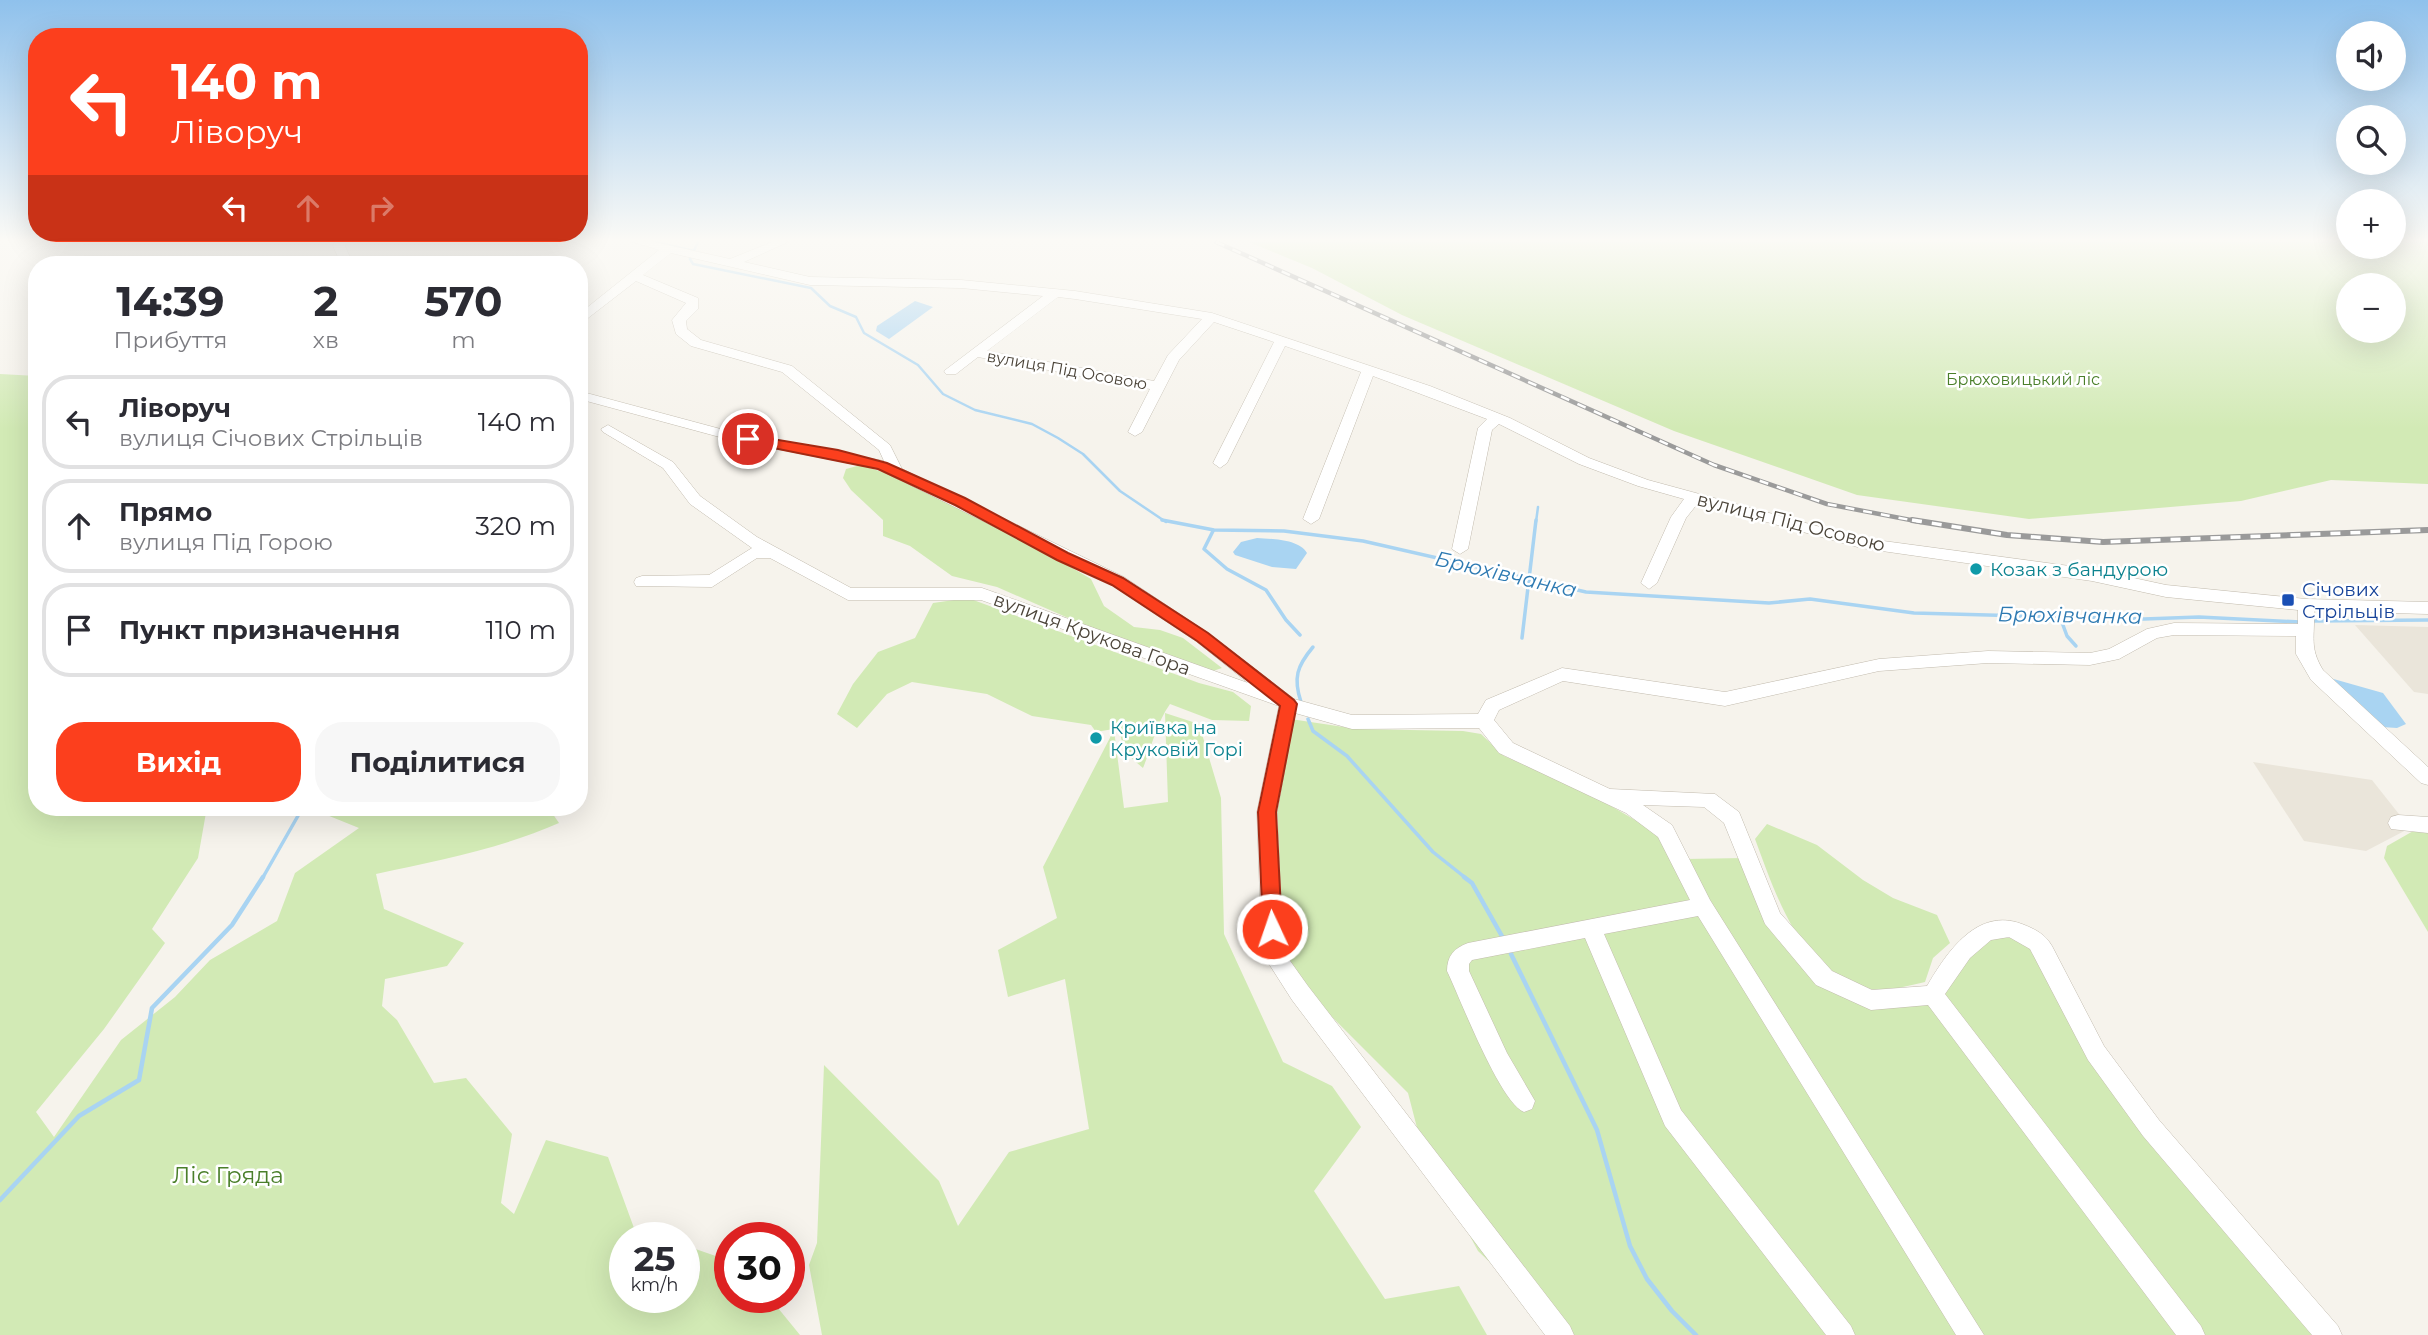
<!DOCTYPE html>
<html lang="uk">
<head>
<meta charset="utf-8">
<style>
  :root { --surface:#fff; --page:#f7f7f7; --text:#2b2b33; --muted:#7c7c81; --line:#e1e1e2; --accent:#fc3f1d }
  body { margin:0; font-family:Montserrat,sans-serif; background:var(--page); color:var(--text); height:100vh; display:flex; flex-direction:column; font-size:26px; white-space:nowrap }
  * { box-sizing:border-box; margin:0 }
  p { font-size:23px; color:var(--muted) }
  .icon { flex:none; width:38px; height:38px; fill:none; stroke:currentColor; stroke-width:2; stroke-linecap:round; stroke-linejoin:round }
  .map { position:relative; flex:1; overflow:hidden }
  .side { position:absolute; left:28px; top:256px; width:560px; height:560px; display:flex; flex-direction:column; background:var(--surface); border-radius:28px; box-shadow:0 7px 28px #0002 }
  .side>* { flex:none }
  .top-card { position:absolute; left:28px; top:28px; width:560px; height:214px; border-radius:28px; box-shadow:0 7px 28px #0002; background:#fc3f1d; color:#fff; overflow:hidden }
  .tools { position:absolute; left:2336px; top:21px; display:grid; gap:14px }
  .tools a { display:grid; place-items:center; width:70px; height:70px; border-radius:50%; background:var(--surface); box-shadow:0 7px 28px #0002; font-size:35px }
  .speed { position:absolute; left:609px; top:1222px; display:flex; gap:14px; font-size:35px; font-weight:700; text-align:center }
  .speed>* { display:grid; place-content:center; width:91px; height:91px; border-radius:50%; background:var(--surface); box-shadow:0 7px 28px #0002; line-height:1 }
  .speed small { font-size:18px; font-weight:400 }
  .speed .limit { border:10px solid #d22; background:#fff; color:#111 }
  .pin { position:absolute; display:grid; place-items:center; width:60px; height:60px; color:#fff; margin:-30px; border:4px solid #fff; border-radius:50%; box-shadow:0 2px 7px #0007 }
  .me { position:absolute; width:77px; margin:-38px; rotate:357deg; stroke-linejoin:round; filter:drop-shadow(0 0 5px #0008) }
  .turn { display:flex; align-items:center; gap:24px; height:147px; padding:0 28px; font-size:32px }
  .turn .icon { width:91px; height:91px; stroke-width:2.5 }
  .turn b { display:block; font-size:49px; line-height:60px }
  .lanes { display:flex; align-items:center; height:66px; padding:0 28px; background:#0003; justify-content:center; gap:35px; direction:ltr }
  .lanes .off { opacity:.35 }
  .eta { display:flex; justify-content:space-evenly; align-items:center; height:119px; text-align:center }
  .eta b { font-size:42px; font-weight:700; line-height:49px }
  .cta { display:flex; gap:14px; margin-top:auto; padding:14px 28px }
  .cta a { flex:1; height:80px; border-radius:28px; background:var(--accent); color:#fff; font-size:28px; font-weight:700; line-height:80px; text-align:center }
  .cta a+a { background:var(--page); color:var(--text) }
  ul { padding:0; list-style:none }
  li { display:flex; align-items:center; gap:21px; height:94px; margin:0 14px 10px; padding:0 14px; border:4px solid var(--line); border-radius:28px }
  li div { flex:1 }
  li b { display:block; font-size:26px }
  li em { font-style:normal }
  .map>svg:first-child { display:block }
</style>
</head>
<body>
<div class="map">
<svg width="2428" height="1335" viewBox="0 0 2428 1335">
  <rect width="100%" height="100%" fill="#f6f3ec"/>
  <g fill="#eae5da">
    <path d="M2355 625 2428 627V694L2414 692Z"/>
    <path d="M2253 762 2372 780 2410 828 2366 851 2304 841Z"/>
  </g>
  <g fill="#d2eab5" fill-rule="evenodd">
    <path d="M1249 242H2348V247H2394V242H2428V484L2331 480 2241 501 2029 519 1857 495 1674 431 1402 315 1312 268ZM2348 285H2394V331H2348Z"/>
    <path d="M0 374 37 376V807H207L198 858 152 929 165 943 104 1029 36 1112 54 1137 121 1040 175 997 210 960 277 921 295 873 359 828 307 807H548L559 823C500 849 439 860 376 874L384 909 464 943 447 966 385 979 382 1006 397 1020 434 1083 466 1078 512 1134 501 1203 514 1214 546 1140 608 1157 634 1228 662 1237H625V1297H684V1245L730 1261V1297H769L800 1335H0Z"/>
    <path d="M861 465 888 474 1028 542 1091 579 1104 606 1134 627 1160 630 1183 638 1222 668 1213 671 1089 627 997 587 952 576 910 546 883 536V520L851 490 843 478 846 469Z"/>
    <path d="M968 598 1199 683 1233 692 1251 706 1249 721 1212 720 1170 704C1156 724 1152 746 1143 768L1124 752 1119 728 1096 732 1091 725 1032 716 987 694 912 682 887 694 857 728 837 714 853 684 878 652 915 638 933 603Z"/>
    <path d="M1165 713 1199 724 1221 798 1224 934 1283 1062 1332 1086 1361 1127 1314 1191 1385 1299 1459 1286 1487 1335H822L809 1265 817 1243 824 1065 939 1181 958 1226 1009 1152 1089 1129 1065 979 1008 997 998 950 1057 918 1043 867 1114 730 1124 808 1168 802Z"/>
    <path d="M1284 718 1357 729 1463 731 1481 734 1504 756 1580 788 1654 831 1685 859 1744 858 1822 982 1932 1001 1985 938H2031L2115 1089 2324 1335H1566L1478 1251 1422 1147 1408 1093 1308 993 1284 954 1275 812Z"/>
    <path d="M1767 824 1817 845 1863 880 1893 898 1937 915 1950 943 1933 958 1925 982C1910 985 1892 991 1877 990 1804 985 1776 895 1755 839Z"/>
    <path d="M2415 830H2428V932L2384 858 2387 846Z"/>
  </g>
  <g fill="#a9d4f2">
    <path d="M915 301 933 307 889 339 876 331 877 326Z"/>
    <path d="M1257 538C1272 539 1299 539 1307 553L1296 569 1272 567 1235 555 1233 552 1241 542Z"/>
    <path d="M2330 678 2383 693 2406 724 2397 728 2382 727Z"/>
  </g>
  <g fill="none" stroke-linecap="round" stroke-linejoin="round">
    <g stroke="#a9d4f2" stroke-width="2.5">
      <path d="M656 242 694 251"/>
      <path d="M698 242 690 259 693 264 811 288 830 306 856 317 864 333 918 365 943 394 975 410 1032 424 1058 438 1083 454 1120 491 1166 522"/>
      <path d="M1536 522 1538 507"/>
    </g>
    <g stroke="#a9d4f2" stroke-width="3.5">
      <path d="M1162 520 1214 530 1284 531 1363 541 1586 592 1769 603 1810 599 1914 613 2144 619 2199 617 2300 622"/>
      <path d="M1213 531 1204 549 1227 569 1266 590 1286 620 1300 635"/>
      <path d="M2060 617 2067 636 2076 646"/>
      <path d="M2311 621 2428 620"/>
      <path d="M1522 638 1536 520"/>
      <path d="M1301 702C1293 678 1297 666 1313 647"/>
      <path d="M1308 719 1313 731 1347 756 1433 852 1467 879"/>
      <path d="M262 879 303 807"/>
    </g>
    <g stroke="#a9d4f2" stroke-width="4.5">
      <path d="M1464 877 1472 883 1503 938"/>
      <path d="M1511 954 1597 1130 1630 1246 1647 1279 1672 1311 1696 1335"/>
      <path d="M0 1200 79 1116 139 1080 152 1008 232 925 263 877"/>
    </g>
    <defs>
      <g id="minor">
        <path d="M335 242H347L345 246 353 264H341L333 246Z"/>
        <path d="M633 242H654L730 259 772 242H788L744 262 810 277 961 280 1075 291 1212 313 1430 386 1510 418 1589 458 1648 480 1861 538 2092 569 2166 585 2306 599 2428 602V614L2314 611C2315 637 2309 647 2323 670L2428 767V785L2421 783 2311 680 2296 654V636L2174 635 2157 638 2119 659 2090 665 1988 663 1879 671 1725 706 1563 681 1499 710 1494 720 1513 743 1610 789 1715 794 1739 812 1780 913 1832 971 1872 990 1927 986C1947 952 1977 907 2022 924 2035 929 2045 934 2052 946L2104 1046 2159 1120 2338 1326 2342 1335H2312L2143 1136 2088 1060 2030 949 2009 937 1991 940 1970 958 1945 994 2201 1326 2205 1335H2176L1928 1005 1871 1010 1816 985 1765 924 1724 823 1704 807 1643 805 1672 825 1710 900 1984 1335H1956L1698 916 1604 934 1681 1110 1851 1326 1855 1335H1826L1665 1126 1585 938 1472 960 1469 964V971L1507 1053 1535 1101 1532 1109 1524 1112C1500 1103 1460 998 1447 971 1447 956 1454 948 1468 943L1690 900 1658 837 1626 813 1499 753 1479 728 1352 729 1295 713 1277 812 1283 951 1308 986 1570 1326 1574 1335H1545L1292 1000 1262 953 1257 812 1279 706 981 600H848L770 558H757L712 587 636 586 634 582 636 578 642 576 709 575 752 548 690 504 663 468 603 432 601 429 608 425 673 462 700 496 757 537 851 588H982L1248 683 1196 641 1112 585 878 469 727 439 579 399V391L728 431 884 461 879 450 782 372 691 346 676 334 672 320 686 303 636 281 579 325V314L659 250ZM671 253 810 285 961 288 1043 296 944 371 946 374H956L978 357 1150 389 1128 432 1135 436 1142 432 1179 360 1214 322 1274 342 1213 463 1220 468 1227 463 1285 346 1361 372 1303 519 1311 524 1319 519 1373 376 1487 419 1478 428 1452 549 1460 554 1468 549 1492 430 1499 424 1579 464 1638 486 1684 499 1671 517 1641 583 1649 589 1657 583 1686 518 1698 503 1861 548 2092 581 2166 597 2298 610V624L2174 623 2147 629 2109 649 2090 653 1988 651 1879 659 1725 692 1562 668 1486 700 1478 714 1352 715 1294 699 1208 633 1124 577 902 469 890 445 792 366 701 340 687 329 686 321 698 309V298L643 275ZM1058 297 1075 299 1202 319 1168 355 1154 381 987 351Z"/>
        <path d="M2398 815 2428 817V833L2391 829 2388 823 2391 817Z"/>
      </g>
    </defs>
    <use href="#minor" stroke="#c2bbae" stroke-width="1"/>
    <use href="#minor" fill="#fff" fill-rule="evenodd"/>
    <defs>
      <path id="rail-far1" d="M1216 242 1714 465 1827 504 1921 522"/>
      <path id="rail" d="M1912 520 2007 535 2103 542 2428 530"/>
    </defs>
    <use href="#rail-far1" stroke="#9a9a9a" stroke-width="4.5"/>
    <use href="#rail" stroke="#9a9a9a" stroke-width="6"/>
    <use href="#rail-far1" stroke="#fff" stroke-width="2.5" stroke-dasharray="9" stroke-linecap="butt"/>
    <use href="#rail" stroke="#fff" stroke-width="3.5" stroke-dasharray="10" stroke-linecap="butt"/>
  </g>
  <linearGradient id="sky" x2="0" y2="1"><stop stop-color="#8fc1ec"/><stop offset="0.56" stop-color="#fbfaf6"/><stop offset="1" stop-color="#fbfaf6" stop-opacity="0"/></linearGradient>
  <rect width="2428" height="429" fill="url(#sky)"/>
  <path fill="#fc3f1d" stroke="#a42913" stroke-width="2" d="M748 435 838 450 887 463 965 498 1068 553 1123 578 1208 633 1294 700 1297 704 1276 812 1282 929 1279 935 1272 937 1266 935 1263 929 1258 812 1280 706 1197 641 1112 585 1057 560 955 505 878 469 743 442V436Z"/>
  <g fill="#0f9aa8" stroke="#fff" stroke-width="2.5">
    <circle cx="1976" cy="569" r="7"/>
    <circle cx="1096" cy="738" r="7"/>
  </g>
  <rect fill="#1a4fb4" stroke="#fff" stroke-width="2.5" x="2281" y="593" width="14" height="14" rx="3.5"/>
  <g text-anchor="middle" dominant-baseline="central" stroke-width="5" stroke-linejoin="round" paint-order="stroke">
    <g font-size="16" fill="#4b4439" stroke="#fff">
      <text transform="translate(1067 370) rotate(10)">вулиця Під Осовою</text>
    </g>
    <g font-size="16" fill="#4a7f2a" stroke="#fff">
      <text x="2023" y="379">Брюховицький ліс</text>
    </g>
    <g font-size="19" fill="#4b4439" stroke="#fff">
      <text transform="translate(1791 522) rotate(14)">вулиця Під Осовою</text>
      <text transform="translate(1092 634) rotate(20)">вулиця Крукова Гора</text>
    </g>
    <g font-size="19" fill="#0d838f" stroke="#fff" text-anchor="start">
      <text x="1990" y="569">Козак з бандурою</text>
      <text x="1110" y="727">Криївка на<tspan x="1110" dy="22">Круковій Горі</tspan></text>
    </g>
    <g font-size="19" fill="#164399" stroke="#fff" text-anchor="start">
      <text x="2302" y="589">Січових<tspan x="2302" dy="22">Стрільців</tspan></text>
    </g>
    <g font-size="21" font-style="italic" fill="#2e7ab2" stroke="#fff">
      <text transform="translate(1506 574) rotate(13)">Брюхівчанка</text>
      <text transform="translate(2070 615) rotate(1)">Брюхівчанка</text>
    </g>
    <g font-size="23" fill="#4a7f2a" stroke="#fff">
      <text x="228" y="1175">Ліс Гряда</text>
    </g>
  </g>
</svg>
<div class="tools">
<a><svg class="icon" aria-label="sound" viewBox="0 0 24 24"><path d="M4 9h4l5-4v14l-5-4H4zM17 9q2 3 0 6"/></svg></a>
<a><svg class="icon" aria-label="search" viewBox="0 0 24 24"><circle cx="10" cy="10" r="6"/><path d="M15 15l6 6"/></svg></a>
<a>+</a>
<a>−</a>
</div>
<div class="speed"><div>25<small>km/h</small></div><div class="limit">30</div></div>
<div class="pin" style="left:748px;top:439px;background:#d93025"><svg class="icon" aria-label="arrive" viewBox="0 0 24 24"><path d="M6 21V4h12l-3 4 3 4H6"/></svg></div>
<svg class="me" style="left:1272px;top:929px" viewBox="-20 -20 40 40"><circle r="17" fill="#fc3f1d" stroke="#fff" stroke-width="3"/><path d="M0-11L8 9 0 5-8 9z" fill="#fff"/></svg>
<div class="top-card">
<div class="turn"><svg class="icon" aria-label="left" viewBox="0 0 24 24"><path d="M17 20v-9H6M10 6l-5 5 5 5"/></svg><div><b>140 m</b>Ліворуч</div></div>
<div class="lanes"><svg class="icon" aria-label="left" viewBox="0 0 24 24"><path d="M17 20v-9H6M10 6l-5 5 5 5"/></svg><svg class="icon off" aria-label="ahead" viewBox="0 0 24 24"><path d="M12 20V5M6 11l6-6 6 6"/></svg><svg class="icon off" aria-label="right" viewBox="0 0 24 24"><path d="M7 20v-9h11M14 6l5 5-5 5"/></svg></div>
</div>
<section class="side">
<div class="eta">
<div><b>14:39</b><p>Прибуття</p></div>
<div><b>2</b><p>хв</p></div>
<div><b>570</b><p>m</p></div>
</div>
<ul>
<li><svg class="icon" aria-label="left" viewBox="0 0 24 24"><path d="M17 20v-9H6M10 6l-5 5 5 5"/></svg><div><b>Ліворуч</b><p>вулиця Січових Стрільців</p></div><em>140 m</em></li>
<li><svg class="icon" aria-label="ahead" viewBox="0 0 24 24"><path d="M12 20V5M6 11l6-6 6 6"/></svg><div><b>Прямо</b><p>вулиця Під Горою</p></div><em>320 m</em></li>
<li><svg class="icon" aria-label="arrive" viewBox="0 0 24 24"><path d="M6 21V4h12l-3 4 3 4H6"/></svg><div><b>Пункт призначення</b></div><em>110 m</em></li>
</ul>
<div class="cta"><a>Вихід</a><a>Поділитися</a></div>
</section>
</div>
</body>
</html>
